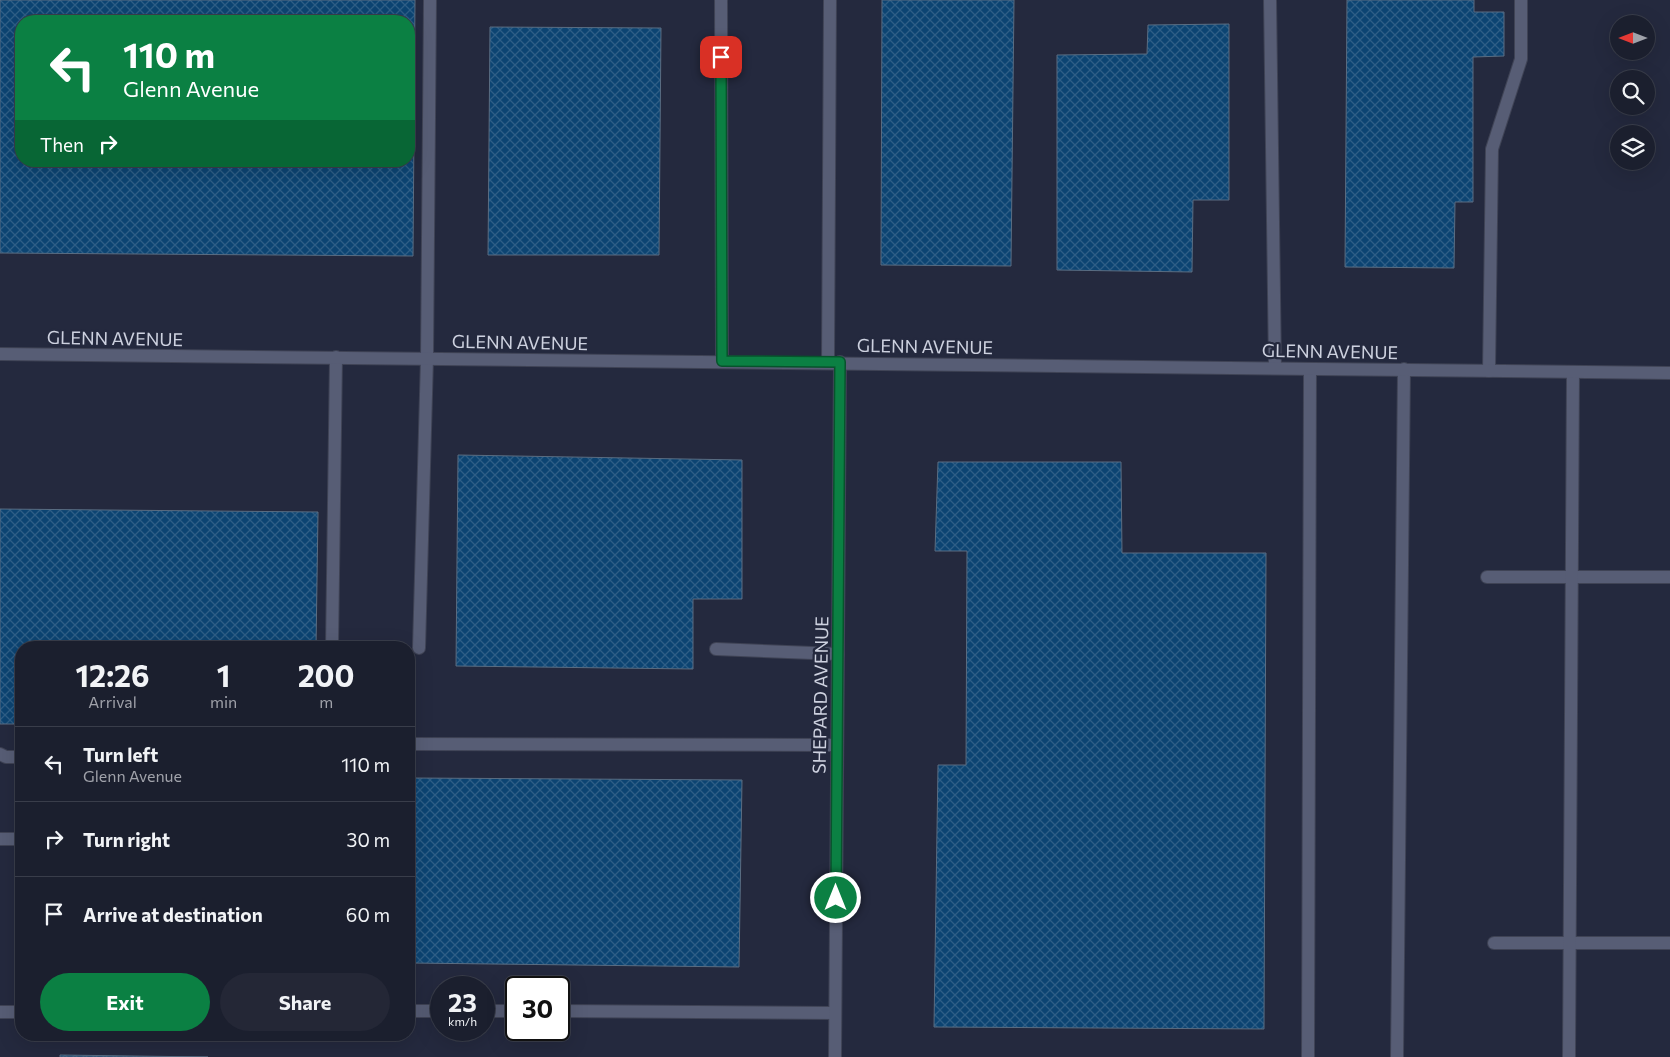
<!DOCTYPE html>
<html lang="en">
<head>
<meta charset="utf-8">
<style>
  :root { --surface:#1b1f2e; --page:#242736; --text:#f1f3f6; --muted:#a0a2aa; --line:#393d4a; --accent:#0b8043 }
  body { margin:0; font-family:Commissioner,sans-serif; background:var(--page); color:var(--text); height:100vh; display:flex; flex-direction:column; font-size:19px; white-space:nowrap }
  * { box-sizing:border-box; margin:0 }
  p { font-size:16px; color:var(--muted) }
  .icon { flex:none; width:28px; height:28px; fill:none; stroke:currentColor; stroke-width:2; stroke-linecap:round; stroke-linejoin:round }
  .map { position:relative; flex:1; overflow:hidden }
  .side { position:absolute; left:15px; top:641px; width:400px; height:400px; display:flex; flex-direction:column; background:var(--surface); border-radius:20px; box-shadow:0 5px 20px #0002,0 0 0 1px var(--line) }
  .side>* { flex:none }
  .top-card { position:absolute; left:15px; top:15px; width:400px; height:152px; border-radius:20px; box-shadow:0 5px 20px #0002,0 0 0 1px var(--line); background:#0b8043; color:#fff; overflow:hidden }
  .needle { width:32px; rotate:270deg }
  .fabs { position:absolute; left:1610px; top:15px; display:grid; gap:10px }
  .fabs a { display:grid; place-items:center; width:45px; height:45px; border-radius:50%; background:var(--surface); box-shadow:0 5px 20px #0002,0 0 0 1px var(--line); font-size:25px }
  .speed { position:absolute; left:430px; top:976px; display:flex; gap:10px; font-size:25px; font-weight:700; text-align:center }
  .speed>* { display:grid; place-content:center; width:65px; height:65px; border-radius:50%; background:var(--surface); box-shadow:0 5px 20px #0002,0 0 0 1px var(--line); line-height:1 }
  .speed small { font-size:12px; font-weight:400 }
  .speed .limit { border:2px solid #111; border-radius:8px; background:#fff; color:#111 }
  .pin { position:absolute; display:grid; place-items:center; width:42px; height:42px; color:#fff; margin:-21px; border-radius:10px; box-shadow:0 2px 8px #0006 }
  .me { position:absolute; width:55px; margin:-28px; rotate:0deg; stroke-linejoin:round; filter:drop-shadow(0 0 4px #0008) }
  .turn { display:flex; align-items:center; gap:18px; height:105px; padding:0 25px; font-size:22px }
  .turn .icon { width:65px; height:65px; stroke-width:2.5 }
  .turn b { display:block; font-size:35px; line-height:42px }
  .then { display:flex; align-items:center; height:48px; padding:0 25px; background:#0003; gap:10px; font-size:19px }
  .eta { display:flex; justify-content:space-evenly; align-items:center; height:85px; text-align:center }
  .eta b { font-size:30px; font-weight:700; line-height:35px }
  .cta { display:flex; gap:10px; margin-top:auto; padding:10px 25px }
  .cta a { flex:1; height:58px; border-radius:30px; background:var(--accent); color:#fff; font-size:20px; font-weight:700; line-height:58px; text-align:center }
  .cta a+a { background:var(--page); color:var(--text) }
  ul { padding:0; list-style:none }
  li { display:flex; align-items:center; gap:15px; height:75px; padding:0 25px; border-top:1px solid var(--line) }
  li div { flex:1 }
  li b { display:block; font-size:19px }
  li em { font-style:normal }
  .map>svg:first-child { display:block }
</style>
</head>
<body>
<div class="map">
<svg width="1670" height="1057" viewBox="0 0 1670 1057">
  <defs>
    <pattern id="building-cross-hatch" width="8" height="8" patternUnits="userSpaceOnUse" patternTransform="scale(1.25)"><rect width="8" height="8" fill="#0c4472"/><path d="M0 0l8 8M0 8l8-8" fill="none" stroke="#2e5e86"/></pattern>
  </defs>
  <rect width="100%" height="100%" fill="#24293e"/>
  <g fill="url(#building-cross-hatch)" stroke="#5a6d82" fill-rule="evenodd">
    <path d="M0 0H415L413 256 0 253ZM21 21H409V161H21Z"/>
    <path d="M882 0H1014L1011 266 881 265Z"/>
    <path d="M1347 0H1474V12H1504V56L1473 57V202H1455L1454 268 1345 267Z"/>
    <path d="M1229 24V200H1193L1192 272 1057 270V55L1147 54 1148 25Z"/>
    <path d="M490 27 661 28 659 255H488Z"/>
    <path d="M458 455 742 460V599H693V669L456 666Z"/>
    <path d="M938 462H1121L1122 553H1266L1264 1029 934 1027 938 765H966L967 551H935Z"/>
    <path d="M0 509 318 512 316 648H21V724H0Z"/>
    <path d="M413 778 742 780 739 967 411 963 409 846H411Z"/>
    <path d="M60 1055 208 1057H60Z"/>
  </g>
  <g fill="none" stroke-linecap="round" stroke-linejoin="round">
    <defs>
      <g id="lane">
        <path d="M721 0 722 361"/>
        <path d="M1270 0 1275 368"/>
        <path d="M828 362 830 0"/>
        <path d="M1489 371 1492 149 1521 59V0"/>
        <path d="M1487 577H1670"/>
        <path d="M332 648 336 357"/>
        <path d="M419 648 427 358 430 0"/>
        <path d="M716 649 838 654"/>
        <path d="M409 744 837 745"/>
        <path d="M0 754 6 757H21"/>
        <path d="M0 839H21"/>
        <path d="M1494 943H1670"/>
        <path d="M409 1011H441"/>
        <path d="M484 1011H516"/>
        <path d="M559 1011 835 1013"/>
        <path d="M0 1012H21"/>
        <path d="M1308 1057 1310 369"/>
        <path d="M1397 1057 1404 369"/>
        <path d="M1569 1057 1573 372"/>
      </g>
      <g id="street">
        <path d="M0 354 1670 373"/>
        <path d="M835 1057 840 362"/>
      </g>
    </defs>
    <use href="#lane" stroke="#3f4355" stroke-width="14"/>
    <use href="#street" stroke="#3f4355" stroke-width="14"/>
    <use href="#lane" stroke="#575d75" stroke-width="12"/>
    <use href="#street" stroke="#575d75" stroke-width="12"/>
  </g>
  <g fill="none" stroke-linecap="round" stroke-linejoin="round">
    <defs>
      <path id="route" d="M721 57 722 361 840 362 836 898"/>
    </defs>
    <use href="#route" stroke="#07532c" stroke-width="12"/>
    <use href="#route" stroke="#0b8043" stroke-width="9"/>
  </g>
  <g text-anchor="middle" dominant-baseline="central" stroke-width="4.5" stroke-linejoin="round" paint-order="stroke">
    <g font-size="18" fill="#cdd1df" stroke="#24293e">
      <text transform="translate(115 338) rotate(1)">GLENN AVENUE</text>
      <text transform="translate(520 342) rotate(1)">GLENN AVENUE</text>
      <text transform="translate(925 346) rotate(1)">GLENN AVENUE</text>
      <text transform="translate(1330 351) rotate(1)">GLENN AVENUE</text>
      <text transform="translate(820 695) rotate(-89)">SHEPARD AVENUE</text>
    </g>
  </g>
</svg>
<div class="fabs">
<a><svg class="needle" viewBox="-14 -14 28 28"><path d="M0-13l5 13h-10z" fill="#e53935"/><path d="M0 13l5-13h-10z" fill="#a0a2aa"/></svg></a>
<a><svg class="icon" aria-label="search" viewBox="0 0 24 24"><circle cx="10" cy="10" r="6"/><path d="M15 15l6 6"/></svg></a>
<a><svg class="icon" aria-label="layers" viewBox="0 0 24 24"><path d="M12 4l9 5-9 5-9-5zM3 14l9 5 9-5"/></svg></a>
</div>
<div class="speed"><div>23<small>km/h</small></div><div class="limit">30</div></div>
<div class="pin" style="left:721px;top:57px;background:#d93025"><svg class="icon" aria-label="arrive" viewBox="0 0 24 24"><path d="M6 21V4h12l-3 4 3 4H6"/></svg></div>
<svg class="me" style="left:836px;top:898px" viewBox="-20 -20 40 40"><circle r="17" fill="#0b8043" stroke="#fff" stroke-width="3"/><path d="M0-11L8 9 0 5-8 9z" fill="#fff"/></svg>
<div class="top-card">
<div class="turn"><svg class="icon" aria-label="left" viewBox="0 0 24 24"><path d="M17 20v-9H6M10 6l-5 5 5 5"/></svg><div><b>110 m</b>Glenn Avenue</div></div>
<div class="then">Then<svg class="icon" aria-label="right" viewBox="0 0 24 24"><path d="M7 20v-9h11M14 6l5 5-5 5"/></svg></div>
</div>
<section class="side">
<div class="eta">
<div><b>12:26</b><p>Arrival</p></div>
<div><b>1</b><p>min</p></div>
<div><b>200</b><p>m</p></div>
</div>
<ul>
<li><svg class="icon" aria-label="left" viewBox="0 0 24 24"><path d="M17 20v-9H6M10 6l-5 5 5 5"/></svg><div><b>Turn left</b><p>Glenn Avenue</p></div><em>110 m</em></li>
<li><svg class="icon" aria-label="right" viewBox="0 0 24 24"><path d="M7 20v-9h11M14 6l5 5-5 5"/></svg><div><b>Turn right</b></div><em>30 m</em></li>
<li><svg class="icon" aria-label="arrive" viewBox="0 0 24 24"><path d="M6 21V4h12l-3 4 3 4H6"/></svg><div><b>Arrive at destination</b></div><em>60 m</em></li>
</ul>
<div class="cta"><a>Exit</a><a>Share</a></div>
</section>
</div>
</body>
</html>
